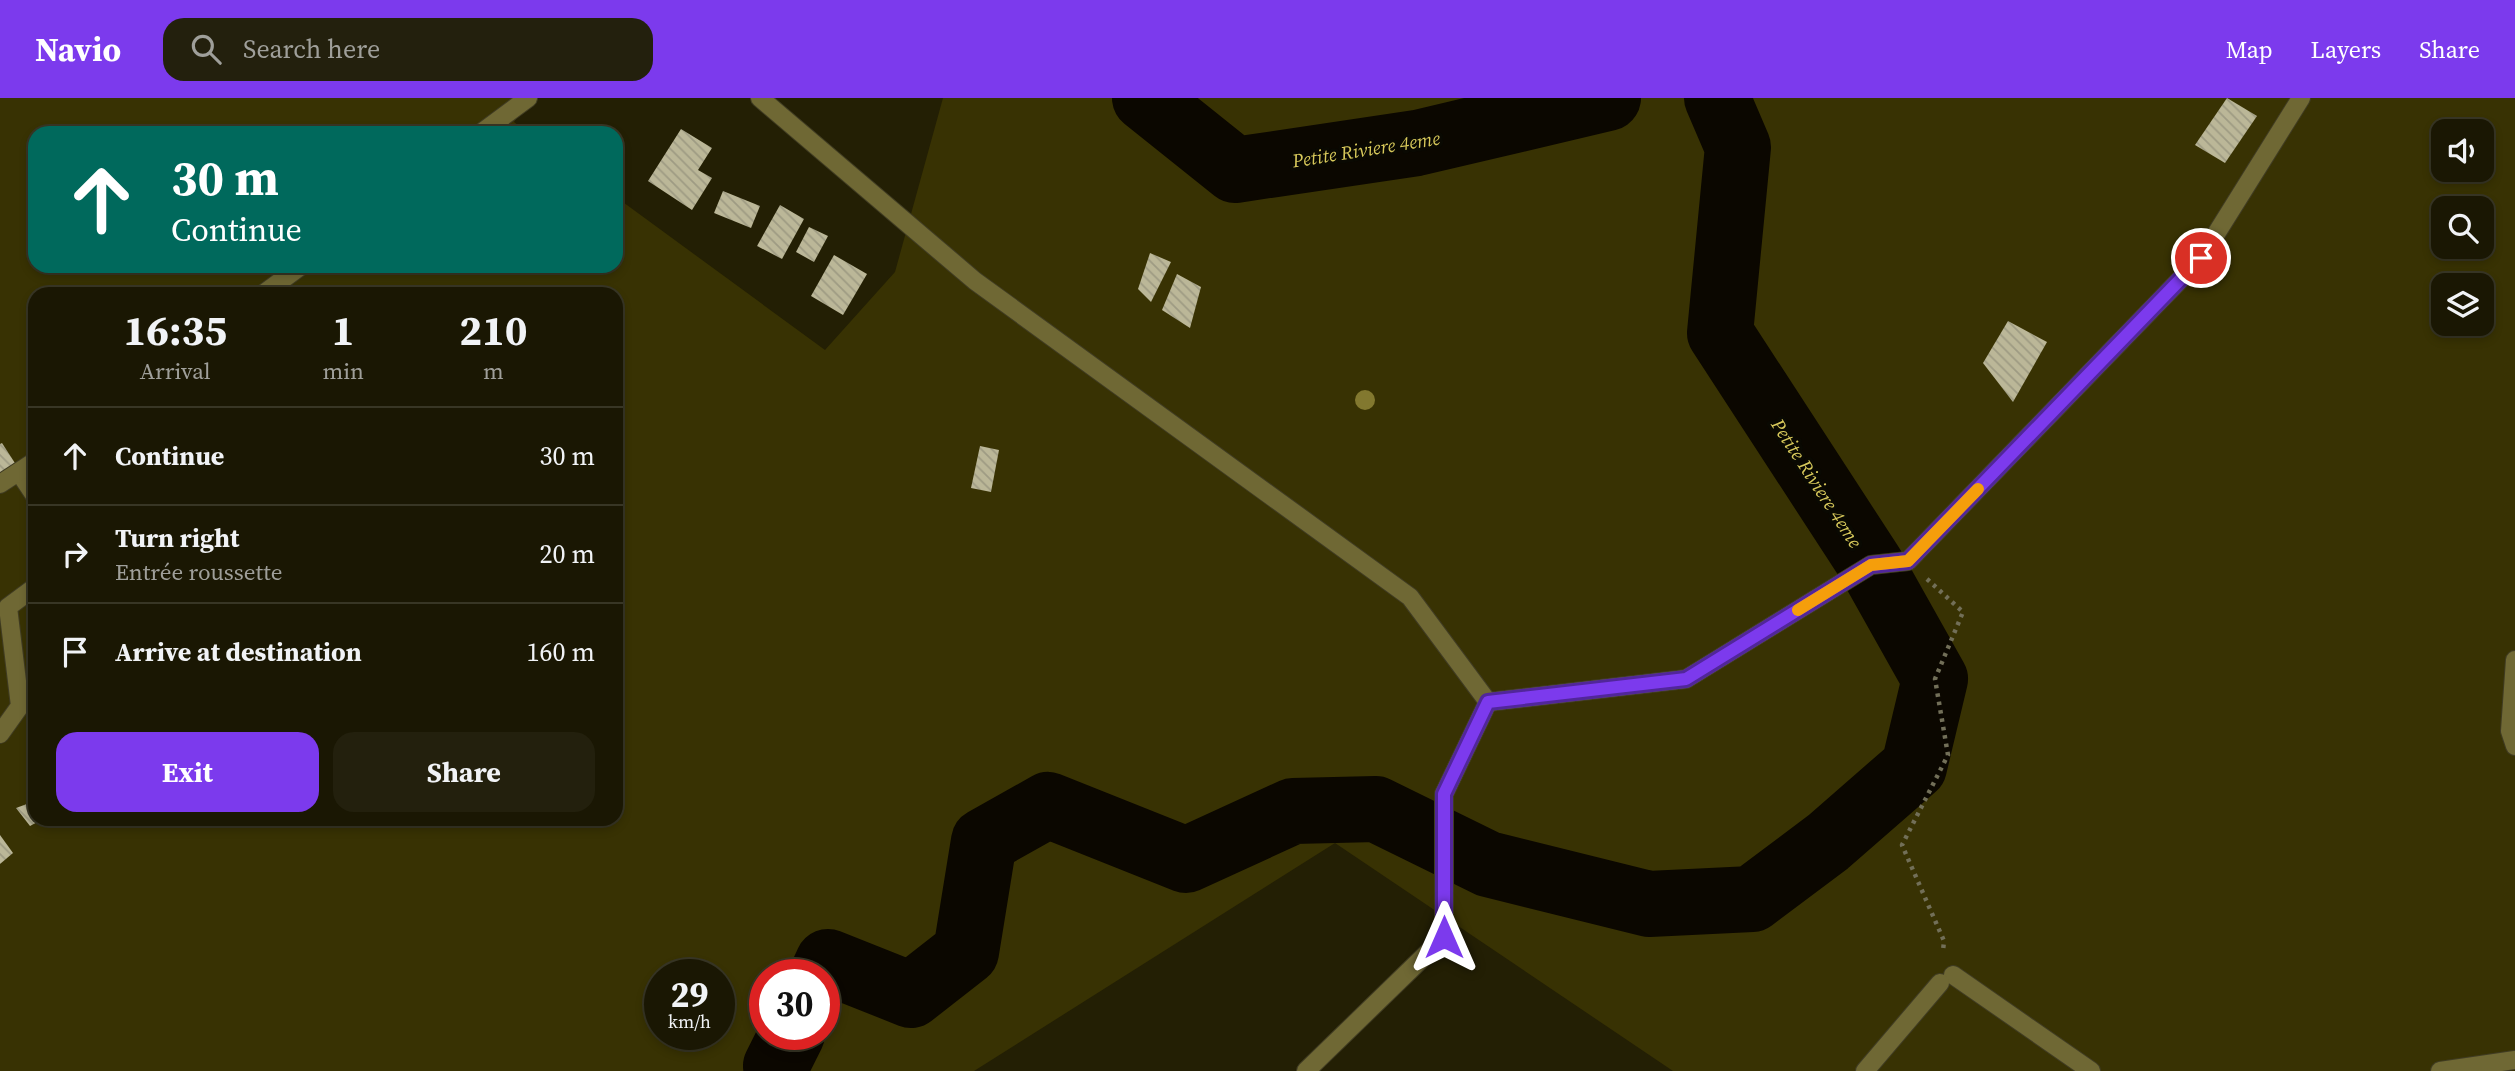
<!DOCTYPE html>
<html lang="en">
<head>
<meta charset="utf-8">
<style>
  :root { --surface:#1a1703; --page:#23200d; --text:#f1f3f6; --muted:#9f9f9a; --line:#383625; --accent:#7c3aed }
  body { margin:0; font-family:"Source Serif 4",serif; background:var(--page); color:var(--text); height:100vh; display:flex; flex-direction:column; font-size:26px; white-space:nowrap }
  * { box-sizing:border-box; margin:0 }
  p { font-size:23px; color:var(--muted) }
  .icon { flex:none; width:38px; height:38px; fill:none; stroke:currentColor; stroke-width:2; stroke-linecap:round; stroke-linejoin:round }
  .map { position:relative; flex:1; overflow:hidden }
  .panel { position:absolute; left:28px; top:189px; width:595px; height:539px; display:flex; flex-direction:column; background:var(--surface); border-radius:21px; box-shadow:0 4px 10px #0003,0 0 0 2px var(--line) }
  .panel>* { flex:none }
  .hud { position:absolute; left:28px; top:28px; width:595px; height:147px; border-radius:21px; box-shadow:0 4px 10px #0003,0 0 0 2px var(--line); background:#00695c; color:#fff; overflow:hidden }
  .fabs { position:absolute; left:2431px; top:21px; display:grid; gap:14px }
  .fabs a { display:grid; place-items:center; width:63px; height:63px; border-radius:14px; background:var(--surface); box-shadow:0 4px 10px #0003,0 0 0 2px var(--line); font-size:35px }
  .speed { position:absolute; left:644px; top:861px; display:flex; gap:14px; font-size:35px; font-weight:700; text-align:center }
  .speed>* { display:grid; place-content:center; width:91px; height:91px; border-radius:50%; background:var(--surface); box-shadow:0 4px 10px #0003,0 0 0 2px var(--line); line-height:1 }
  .speed small { font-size:18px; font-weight:400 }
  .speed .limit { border:10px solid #d22; background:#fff; color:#111 }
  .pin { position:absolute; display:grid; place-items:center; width:60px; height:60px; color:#fff; margin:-30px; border:4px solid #fff; border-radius:50%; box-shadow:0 2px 7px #0007 }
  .me { position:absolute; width:77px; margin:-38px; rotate:0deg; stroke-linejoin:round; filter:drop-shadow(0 0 5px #0008) }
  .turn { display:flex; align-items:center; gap:24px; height:147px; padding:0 28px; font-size:32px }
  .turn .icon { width:91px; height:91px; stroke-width:2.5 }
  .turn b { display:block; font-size:49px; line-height:60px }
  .eta { display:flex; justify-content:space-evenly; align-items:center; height:119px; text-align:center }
  .eta b { font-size:42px; font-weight:700; line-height:49px }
  .button { display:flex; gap:14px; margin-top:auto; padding:14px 28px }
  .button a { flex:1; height:80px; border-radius:21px; background:var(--accent); color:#fff; font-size:28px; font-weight:700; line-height:80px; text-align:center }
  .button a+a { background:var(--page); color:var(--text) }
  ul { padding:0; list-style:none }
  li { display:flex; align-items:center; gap:21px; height:98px; padding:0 28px; border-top:2px solid var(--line) }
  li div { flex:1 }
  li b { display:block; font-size:26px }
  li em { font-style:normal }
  header { display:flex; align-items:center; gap:42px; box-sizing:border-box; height:98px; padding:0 35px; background:var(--accent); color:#fff }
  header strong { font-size:33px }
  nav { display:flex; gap:38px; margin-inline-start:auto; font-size:24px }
  .search { width:490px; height:63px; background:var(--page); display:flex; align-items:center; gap:18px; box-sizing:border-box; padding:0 24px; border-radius:21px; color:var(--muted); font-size:26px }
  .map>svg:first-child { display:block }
</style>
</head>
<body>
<header>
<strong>Navio</strong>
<div class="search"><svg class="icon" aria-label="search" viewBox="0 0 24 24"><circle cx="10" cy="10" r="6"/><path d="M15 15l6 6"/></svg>Search here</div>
<nav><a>Map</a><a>Layers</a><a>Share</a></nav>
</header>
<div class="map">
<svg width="2515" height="973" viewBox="0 0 2515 973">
  <defs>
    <pattern id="building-back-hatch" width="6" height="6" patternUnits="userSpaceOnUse" patternTransform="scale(1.75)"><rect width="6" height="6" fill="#bbb798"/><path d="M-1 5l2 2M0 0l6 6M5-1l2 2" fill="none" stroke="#9e9b83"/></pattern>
  </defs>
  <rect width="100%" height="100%" fill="#231f04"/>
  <path fill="#383203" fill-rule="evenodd" d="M0 0H529L514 24 528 35H35V168H616V99L825 252 895 174 943 0H2515V973H1673L1335 745 974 973H0ZM2443 33H2482V72H2443ZM2443 110H2482V149H2443ZM2443 187H2482V226H2443ZM35 196H616V721H35ZM660 877H719V936H660ZM765 877H824V936H765Z"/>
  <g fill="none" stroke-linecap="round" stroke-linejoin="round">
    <g stroke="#0b0700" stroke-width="66">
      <path d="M1145 0 1235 72 1417 45 1608 0"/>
      <path d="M822 877 828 864 911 897 966 854 984 743 1048 707 1186 762 1293 713 1376 711 1488 766 1649 806 1752 801 1828 744 1914 669 1935 581 1871 467 1720 235 1738 49 1717 0"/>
      <path d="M777 973 776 968 792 936"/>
    </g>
  </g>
  <g fill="url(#building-back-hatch)">
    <path d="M2227 0 2257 18 2225 65 2195 47Z"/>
    <path d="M65 26 67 35H44L42 32Z"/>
    <path d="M681 31 712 50 698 72 712 80 692 112 648 83Z"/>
    <path d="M723 93 760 108 751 130 714 115Z"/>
    <path d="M780 107 804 121 782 161 757 148Z"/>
    <path d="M809 129 828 138 814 164 796 154Z"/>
    <path d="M1150 155 1171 164 1151 204 1138 191Z"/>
    <path d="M834 157 867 176 843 217 811 198Z"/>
    <path d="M1177 176 1201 189 1190 230 1162 212Z"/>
    <path d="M2008 223 2047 244 2013 304 1983 265Z"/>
    <path d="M2 345 22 376 0 390V346Z"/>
    <path d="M980 348 999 352 991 394 971 390Z"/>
    <path d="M35 703V721H43L30 728 16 710Z"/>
    <path d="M0 737 13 755 0 766Z"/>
  </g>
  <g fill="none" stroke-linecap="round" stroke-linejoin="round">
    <defs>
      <g id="minor">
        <path d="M760 0 975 183 1410 499 1488 604 1444 696V839L1306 973"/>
        <path d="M481 35 528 0"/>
        <path d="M263 196 301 168"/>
        <path d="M19 374 35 398"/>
        <path d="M0 386 35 363"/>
        <path d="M2515 562 2510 633 2515 648"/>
        <path d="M1488 604 1686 581 1871 467 1908 463 2201 160 2301 0"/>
        <path d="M0 636 20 608 8 509 35 489"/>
        <path d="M1953 877 2091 973"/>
        <path d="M1865 973 1940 885"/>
        <path d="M2440 973 2515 962"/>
      </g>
    </defs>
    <use href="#minor" stroke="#403c23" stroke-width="20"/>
    <path stroke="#726f58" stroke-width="4.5" stroke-dasharray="3.5 5" stroke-linecap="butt" d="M1927 481 1963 514 1935 581 1948 657 1902 747 1944 843 1943 853"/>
    <use href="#minor" stroke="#6f6834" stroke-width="18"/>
  </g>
  <circle fill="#82782f" cx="1365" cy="302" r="10"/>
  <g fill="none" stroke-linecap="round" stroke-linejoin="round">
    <defs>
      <path id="route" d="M1444 839V696L1488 604 1686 581 1871 467 1908 463 2201 160"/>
    </defs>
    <use href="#route" stroke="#51269a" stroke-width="18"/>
    <use href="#route" stroke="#7c3aed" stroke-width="12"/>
    <path stroke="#f59e0b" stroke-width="12" d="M1798 512 1871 467 1908 463 1978 391"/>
  </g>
  <g text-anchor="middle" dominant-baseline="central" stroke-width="7" stroke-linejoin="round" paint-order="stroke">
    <g font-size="19" font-style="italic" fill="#d8c95b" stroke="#0a0902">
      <text transform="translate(1366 51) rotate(-9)">Petite Riviere 4eme</text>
      <text transform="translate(1817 385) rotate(57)">Petite Riviere 4eme</text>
    </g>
  </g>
</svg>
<div class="fabs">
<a><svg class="icon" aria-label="sound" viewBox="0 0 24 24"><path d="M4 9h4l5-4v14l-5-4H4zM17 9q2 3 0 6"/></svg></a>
<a><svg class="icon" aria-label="search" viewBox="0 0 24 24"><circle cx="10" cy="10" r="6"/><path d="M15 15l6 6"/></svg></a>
<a><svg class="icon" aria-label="layers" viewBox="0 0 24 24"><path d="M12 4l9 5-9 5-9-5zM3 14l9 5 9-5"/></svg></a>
</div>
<div class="speed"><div>29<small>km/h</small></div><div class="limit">30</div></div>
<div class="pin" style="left:2201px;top:160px;background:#d93025"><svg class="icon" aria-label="arrive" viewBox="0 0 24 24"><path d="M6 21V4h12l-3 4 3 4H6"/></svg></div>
<svg class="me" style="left:1444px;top:839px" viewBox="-20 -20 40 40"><path d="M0-17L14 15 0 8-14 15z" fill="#7c3aed" stroke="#fff" stroke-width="4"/></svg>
<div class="hud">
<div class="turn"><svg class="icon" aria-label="ahead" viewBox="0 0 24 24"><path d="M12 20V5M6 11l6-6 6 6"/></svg><div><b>30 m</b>Continue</div></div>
</div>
<section class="panel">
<div class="eta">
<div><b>16:35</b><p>Arrival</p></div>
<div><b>1</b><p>min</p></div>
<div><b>210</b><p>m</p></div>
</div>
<ul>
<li><svg class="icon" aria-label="ahead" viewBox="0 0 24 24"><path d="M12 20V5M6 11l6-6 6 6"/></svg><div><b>Continue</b></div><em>30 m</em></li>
<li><svg class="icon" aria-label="right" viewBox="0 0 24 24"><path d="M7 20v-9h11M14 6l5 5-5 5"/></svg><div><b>Turn right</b><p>Entrée roussette</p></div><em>20 m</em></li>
<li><svg class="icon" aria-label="arrive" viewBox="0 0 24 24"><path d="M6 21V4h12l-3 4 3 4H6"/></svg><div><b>Arrive at destination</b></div><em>160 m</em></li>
</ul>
<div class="button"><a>Exit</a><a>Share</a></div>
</section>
</div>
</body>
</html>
